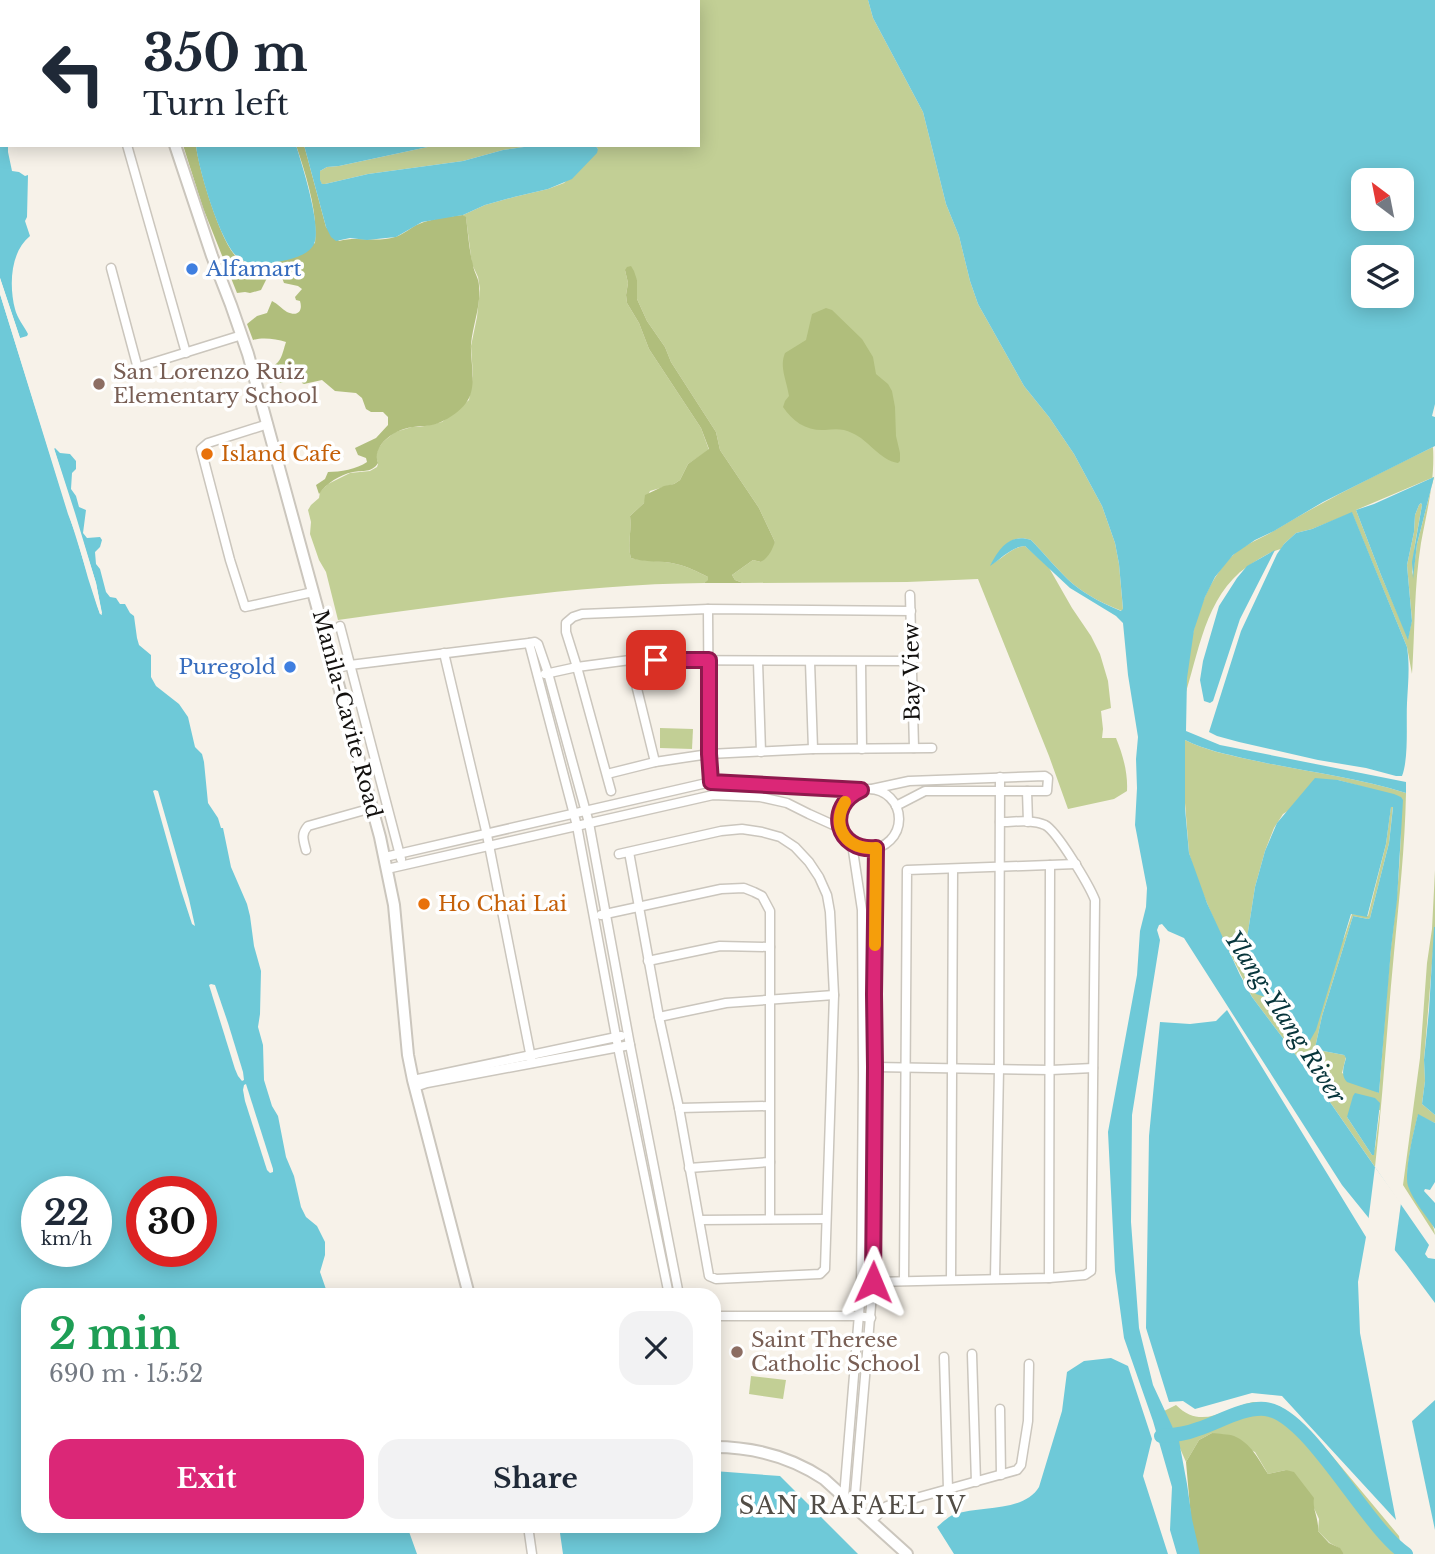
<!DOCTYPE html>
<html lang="en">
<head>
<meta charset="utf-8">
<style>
  :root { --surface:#fff; --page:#f2f2f3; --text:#1f2937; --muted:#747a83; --accent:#db2777 }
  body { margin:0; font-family:"Libre Baskerville",serif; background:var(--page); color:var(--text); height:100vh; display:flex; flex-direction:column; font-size:26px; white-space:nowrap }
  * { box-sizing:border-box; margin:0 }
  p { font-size:23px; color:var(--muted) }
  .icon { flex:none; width:38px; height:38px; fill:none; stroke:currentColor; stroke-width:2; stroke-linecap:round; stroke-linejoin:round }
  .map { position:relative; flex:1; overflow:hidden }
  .side { position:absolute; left:21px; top:1288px; width:700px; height:245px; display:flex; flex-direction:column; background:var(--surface); border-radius:21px; box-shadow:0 4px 18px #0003 }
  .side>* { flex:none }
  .top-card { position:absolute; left:0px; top:0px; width:700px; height:147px; box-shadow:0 4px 18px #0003; background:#fff; color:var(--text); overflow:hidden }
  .needle { width:46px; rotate:328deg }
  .controls { position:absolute; left:1351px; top:168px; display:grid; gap:14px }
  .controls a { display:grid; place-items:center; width:63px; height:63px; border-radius:14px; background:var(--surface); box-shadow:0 4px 18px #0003; font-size:35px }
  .speed { position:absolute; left:21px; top:1176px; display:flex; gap:14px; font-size:35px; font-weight:700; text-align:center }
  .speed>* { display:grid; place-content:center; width:91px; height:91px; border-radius:50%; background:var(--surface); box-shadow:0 4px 18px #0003; line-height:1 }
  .speed small { font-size:18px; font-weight:400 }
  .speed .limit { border:10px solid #d22; background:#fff; color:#111 }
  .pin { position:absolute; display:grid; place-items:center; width:60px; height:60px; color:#fff; margin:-30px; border-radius:14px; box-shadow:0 4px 10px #0006 }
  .me { position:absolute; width:77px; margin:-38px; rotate:1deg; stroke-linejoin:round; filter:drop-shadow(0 0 5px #0008) }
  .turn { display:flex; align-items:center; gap:24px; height:147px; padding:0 28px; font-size:32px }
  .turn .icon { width:91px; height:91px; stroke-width:2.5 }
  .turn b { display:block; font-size:49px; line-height:60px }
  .round { display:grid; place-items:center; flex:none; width:74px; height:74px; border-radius:21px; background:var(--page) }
  .headline { display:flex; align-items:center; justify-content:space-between; height:119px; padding:0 28px }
  h1 { font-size:42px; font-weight:700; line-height:52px; color:#1e9e55 }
  .button { display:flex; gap:14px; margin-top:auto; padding:14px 28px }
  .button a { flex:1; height:80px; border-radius:21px; background:var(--accent); color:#fff; font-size:28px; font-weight:700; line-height:80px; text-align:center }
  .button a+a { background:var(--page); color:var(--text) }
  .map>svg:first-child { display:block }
</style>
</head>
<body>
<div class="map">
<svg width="1435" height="1554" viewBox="0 0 1435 1554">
  <rect width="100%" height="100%" fill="#f7f2e9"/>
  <g fill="#c2cf95" fill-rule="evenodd">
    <path d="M544 0H868L873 18 923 112 946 204 959 236 970 281 978 304 1024 386 1049 417 1074 454 1102 506 1115 543 1119 564 1123 610 1122 611C1106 605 1086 595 1073 584 1058 571 1045 554 1031 540 1009 533 1003 549 991 564 1003 559 1011 547 1025 546L1048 566 1072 608 1091 636 1100 654 1108 681 1111 708 1101 711 1103 729 1102 738H1116C1123 755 1128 773 1127 791L1114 799 1068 809 1049 756 978 579 907 582 743 583 735 580 732 575 753 560 761 562 775 542 759 508 720 450 716 432 671 362 665 347 647 321 637 299V280L625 270 628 283 626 295 627 303 639 323 649 349 701 428 709 450 688 464 680 480 674 484 650 491 644 503 630 516C632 531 627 544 631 558 646 562 661 560 676 564 687 566 698 572 708 577L709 580 704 583C581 584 459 604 338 620L326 572 319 560 310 534 311 522 308 510 311 505 319 498 320 492 328 484 350 473 370 471 377 467 378 464 376 455 378 449 383 442 395 432 412 427H420L442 422 469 400 473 376 471 346 477 317 480 289 478 277 472 264 466 218 463 215 485 205 514 197 548 189 564 183 598 149 595 145H698V2H544Z"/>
    <path d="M437 145H538L503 150 463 161 368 174 325 184H322L320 181V171L327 167 339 166Z"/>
    <path d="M1433 447C1435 482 1427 510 1421 543 1414 586 1415 631 1412 674L1407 647 1352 513 1312 529 1296 533 1284 544 1281 549C1272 551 1264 556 1256 561 1208 588 1201 643 1186 692 1187 646 1198 591 1231 557 1243 544 1261 539 1277 529 1327 499 1380 473 1433 447ZM1434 477 1417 544 1413 575 1412 572 1415 544 1422 505 1421 503 1419 505 1415 515 1414 532 1407 565 1412 620 1408 638 1381 575 1356 510Z"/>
    <path d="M660 728 693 729 692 749 660 748Z"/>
    <path d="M1185 740C1205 750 1225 754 1247 759 1300 771 1354 777 1406 793 1405 847 1399 900 1394 953 1387 1025 1383 1096 1375 1167L1316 1082 1252 997 1218 929 1196 877 1189 853 1185 803ZM1338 780 1400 797C1403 847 1397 897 1391 947 1386 996 1383 1044 1379 1093L1342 1073 1346 1057 1344 1055 1318 1050 1315 1048 1322 1016 1353 916 1368 919 1370 918 1389 843 1393 806H1391L1386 844 1368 916 1352 914 1344 938 1281 1022 1268 998 1242 970 1255 887 1265 851 1274 828 1283 814ZM1380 1110 1375 1148 1372 1155 1347 1117Z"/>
    <path d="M1435 870V927L1424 1060 1425 1081 1422 1104 1435 1115V1123L1418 1115C1414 1131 1404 1172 1409 1186 1414 1202 1435 1219 1435 1235L1403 1185 1420 1058 1427 963 1432 929Z"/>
    <path d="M751 1376 786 1380 783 1399 749 1394Z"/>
    <path d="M1253 1402 1268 1403 1281 1407 1303 1426 1328 1451 1399 1536 1402 1554H1344L1339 1548 1330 1543 1318 1531 1319 1519 1313 1506 1286 1470 1268 1474 1255 1452 1212 1433 1199 1440 1186 1462 1179 1446V1441L1164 1411 1176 1405C1202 1431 1225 1408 1253 1402Z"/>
  </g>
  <g fill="#b0be7c">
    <path d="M183 145H196C198 167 221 245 238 258 241 260 244 262 248 263 273 269 294 254 315 243 318 212 306 175 296 145H304L326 227 339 241C357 236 376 243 395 237 403 235 411 227 419 224 429 219 452 216 463 215L466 217C468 233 469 250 473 265 474 273 479 278 479 286 481 306 473 324 471 344 470 362 478 387 466 403 460 411 450 418 441 422 429 428 416 425 404 429 390 433 372 448 378 463 372 473 363 470 353 472 339 475 327 483 319 494L316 485 325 479 328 472C340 472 357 469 367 462L366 458 358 455 355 448 376 438 388 425V417L383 412H371L366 409 362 398 356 393 335 391 322 380 304 384 302 383 301 379 305 370 303 367C295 373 290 381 280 383L273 373 269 370V368C282 363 282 354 286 342 276 339 263 337 253 340L247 324 257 316 267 313 272 301C278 304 282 309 287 312 298 317 303 311 300 301L296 300 295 297 302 289 298 286 284 283 281 275 275 269 269 274 261 290 250 293 245 292 237 293 203 208Z"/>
    <path d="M631 266 634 271 637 280V299L647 321 665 347 671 362 716 432 720 450 759 508 775 542C772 550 769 557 761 562L753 560 732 575 735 580 743 583H704L708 580V577C698 572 687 566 676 564 661 560 645 563 631 558 627 544 632 531 630 516L644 503 645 495 664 486 674 484 680 480 688 464 709 449 701 428 649 349 639 323 627 303 626 295 628 283 625 270 627 267Z"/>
    <path d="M826 308 832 310 862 339 873 357 876 374 888 384 892 391 895 407 896 436 900 453V461L898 463C879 460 869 440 852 433 843 428 834 429 825 430 807 431 793 422 783 407L785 401 789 396C787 381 779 367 785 353L806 340 812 314Z"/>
    <path d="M1212 1433C1219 1434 1228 1434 1234 1436 1251 1443 1259 1460 1268 1474L1286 1470 1294 1472 1314 1498C1312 1509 1319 1518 1318 1531L1329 1543 1340 1548 1344 1554H1196L1192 1530 1186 1462 1199 1440Z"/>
  </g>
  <g fill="#6ec9d8" fill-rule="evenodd">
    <path d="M868 0H1435V404L1432 416 1435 417V446L1323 502 1274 531 1255 540 1233 555 1215 577 1205 597 1194 630 1187 678 1186 731 1220 745 1406 782V793C1354 777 1300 771 1247 759 1226 754 1205 750 1185 740V808L1189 853 1207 903 1240 975 1252 997 1316 1082 1429 1245 1425 1254 1428 1258 1435 1259V1303L1406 1264 1342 1185 1184 938 1168 931 1162 924 1159 925 1157 930 1160 940 1132 1115 1131 1222 1139 1328 1153 1385 1179 1441 1187 1484 1192 1519 1200 1554H1177L1170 1530 1172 1487 1153 1421 1124 1338 1115 1271 1108 1132 1137 975 1140 931 1146 907 1147 888 1135 825 1137 788 1136 759 1138 737 1128 675 1123 623 1116 616 1070 588 1025 546C1011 547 1002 558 990 566 999 549 1009 533 1031 540 1045 554 1058 571 1073 584 1086 595 1106 605 1121 611L1123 609 1119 564 1115 543 1102 506 1074 454 1049 417 1024 386 978 304 970 281 959 236 946 204 923 112 873 18ZM1363 180H1402V219H1363ZM1363 257H1402V296H1363Z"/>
    <path d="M0 127H2V145H8V152L12 171 19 172 25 176 28 175 27 217 25 221 30 236C10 252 9 286 15 309 17 318 24 326 28 334L27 336 20 338 0 278Z"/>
    <path d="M196 145H296C302 165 322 227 314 244 309 255 292 259 282 261 269 264 251 266 240 259 221 247 198 168 196 145Z"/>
    <path d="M304 145H437L339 166 327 167 320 171V180L322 184H325L368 174 463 161 503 150 538 145H595L598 149 597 153 572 179 548 189 514 197 485 205 463 215 422 222 396 237 367 240 350 238 336 241 331 237 326 227Z"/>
    <path d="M0 294 100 614 102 613 96 583 54 449 55 448 60 453 70 454 76 461V469L72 473 71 489 76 496 79 507 86 510 83 533 87 538 100 537 102 540 100 547 95 552 96 564 100 569 106 592 110 597 116 598 120 604H125L130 613 134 616 137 638 139 645 151 655V677L156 686 179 704 188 717 195 747 202 754 204 762 208 803 218 818 221 828H223L231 867 247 904 250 916 254 946 261 971 260 1014 258 1027 263 1045 264 1080 272 1106 278 1116 286 1157 294 1176 301 1207 306 1217 317 1226 325 1242V1255L320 1272 328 1295H28V1526H407L417 1554H0ZM37 1192H96V1251H37ZM142 1192H201V1251H142Z"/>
    <path d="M1434 477 1417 544 1413 579 1412 562 1422 505 1421 503 1419 505 1415 515 1414 532 1407 565 1412 621 1408 640 1381 575 1356 510 1374 504Z"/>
    <path d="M1352 512 1407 647C1410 667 1408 683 1407 703 1406 723 1409 758 1402 776H1396L1366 768 1318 760 1239 742 1217 736 1209 732 1241 631 1277 554 1284 544 1296 533 1312 529Z"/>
    <path d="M1275 550 1240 619 1213 701 1210 703 1204 701 1200 680 1203 661 1219 606 1237 578 1247 566Z"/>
    <path d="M1315 778 1338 780 1394 794 1401 797 1403 800 1397 900 1391 949 1379 1093 1347 1082C1340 1075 1344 1066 1346 1058L1344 1055 1318 1050 1315 1048 1322 1016 1353 916 1368 919 1370 918 1389 843 1393 807H1391L1386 844 1367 917 1351 914 1316 1030 1308 1044 1303 1045 1281 1022 1268 998 1256 994 1242 970 1255 887 1265 851 1277 823Z"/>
    <path d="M1434 927H1435V1115L1422 1104 1425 1081 1424 1060 1429 1010Z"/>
    <path d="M1227 1010 1366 1237 1358 1282 1360 1333 1396 1520 1282 1396 1252 1393 1195 1409 1183 1401 1169 1402 1146 1328 1149 1136 1160 1022 1190 1024 1216 1021Z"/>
    <path d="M1355 1093 1375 1098 1380 1103 1374 1155H1372L1347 1117 1353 1096Z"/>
    <path d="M1418 1114 1435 1123V1182L1430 1190 1425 1189 1424 1191 1435 1203V1229C1426 1215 1413 1201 1408 1186 1404 1171 1414 1130 1418 1114Z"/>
    <path d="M1111 1358 1128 1366 1152 1439 1143 1476 1168 1554H954L937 1527C943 1522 949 1516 955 1514 981 1506 1024 1512 1039 1487L1062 1411 1067 1372 1084 1361Z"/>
    <path d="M1435 1400V1530L1412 1421Z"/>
    <path d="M714 1471 780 1476 858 1554H563L559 1526H714Z"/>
  </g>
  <g fill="#f7f2e9">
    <path d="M0 278 20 338 21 342H19L51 446 53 445 75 513 96 583 102 615 100 614 97 606 88 578 76 535 68 514 0 294Z"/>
    <path d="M155 790 158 791 189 899 195 926 192 924 181 890 154 794 153 791Z"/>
    <path d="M211 984 215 985 228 1023 243 1072 244 1080 242 1081 238 1076 235 1069 209 985Z"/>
    <path d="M246 1084 273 1169V1172L270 1173 267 1170 245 1101 243 1090 244 1085Z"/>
    <path d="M1375 1167 1401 1203 1394 1255 1368 1223Z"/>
  </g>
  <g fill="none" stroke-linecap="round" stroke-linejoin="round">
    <path stroke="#6ec9d8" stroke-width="14" d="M1161 1436C1174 1435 1186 1434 1198 1429 1218 1423 1242 1407 1265 1409 1309 1413 1365 1527 1406 1554"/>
    <defs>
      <g id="minor">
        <path d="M127 145 186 353"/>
        <path d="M111 268 137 365 139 367 242 335"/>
        <path d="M268 424 208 443 201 449 230 560 245 607 313 592"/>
        <path d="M910 595 914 748"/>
        <path d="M708 609 709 754 711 784"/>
        <path d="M340 626 401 859"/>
        <path d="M529 643 577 826 618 1047 669 1295"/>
        <path d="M444 653 487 835 532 1063"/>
        <path d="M630 660 655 762"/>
        <path d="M758 662 761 752"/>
        <path d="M810 662 813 749"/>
        <path d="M861 662 862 749"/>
        <path d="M334 669 350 665 529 643 535 642 538 644 548 673 589 823 630 1045 679 1295"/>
        <path d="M545 674 577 667 630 660 912 661"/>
        <path d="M607 774 655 762 709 754 813 749 932 748"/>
        <path d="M872 789 909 781 1045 776 1048 778 1047 791H925L896 806"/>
        <circle cx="869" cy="819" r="30"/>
        <path d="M611 791 577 667 566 632V623L573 617 582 614 708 609 911 611"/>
        <path d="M1027 791 1028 822"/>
        <path d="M306 850C303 839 301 834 308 826L372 808"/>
        <path d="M619 854 721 831 742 829 762 832 780 837 795 847 809 862 819 877 827 895 830 912 834 995 825 1269 820 1274 716 1279 709 1276 679 1108 659 1017 629 852"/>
        <path d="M385 857 711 782 861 790"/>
        <path d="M387 869 713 795 760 797 787 803 809 814 840 828"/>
        <path d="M601 915 721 889 744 888 754 892 762 896 770 911V1219"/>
        <path d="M648 961 720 946 770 947"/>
        <path d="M659 1017 726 1003 834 995"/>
        <path d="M875 1067 1051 1070 1093 1068"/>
        <path d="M413 1080 621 1036"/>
        <path d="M415 1087 427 1083 630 1045"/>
        <path d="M679 1108 769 1106"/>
        <path d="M689 1168 770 1162"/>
        <path d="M700 1220 826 1219"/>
        <path d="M995 1278 999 1069 1000 777"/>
        <path d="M1049 1278 1050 865"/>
        <path d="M951 1279 953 869"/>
        <path d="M904 1280 907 870 1076 864"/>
        <path d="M873 1282 1049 1278 1085 1275 1091 1271 1095 900C1089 885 1057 831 1045 825 1032 819 1014 822 1000 822"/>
        <path d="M714 1316H858L871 1318"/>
        <path d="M972 1354 976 1482"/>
        <path d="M944 1357 948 1489"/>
        <path d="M1000 1409 1001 1475"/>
        <path d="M844 1497 861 1290 863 1074 862 910 852 844"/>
        <path d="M854 1507 873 1282 875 1067 874 994 876 848"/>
        <path d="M871 1521 887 1506 1017 1470 1021 1465 1028 1421 1029 1364"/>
        <path d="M528 1526 532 1554"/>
      </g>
      <g id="secondary">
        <path d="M139 0V2"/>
        <path d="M175 145 212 256 231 305 248 354 380 837 394 905 408 1055 413 1080 469 1295"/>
        <path d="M714 1447C754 1447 791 1457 824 1479L907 1554"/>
      </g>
    </defs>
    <use href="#minor" stroke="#cbc6bd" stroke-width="11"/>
    <use href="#secondary" stroke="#cbc6bd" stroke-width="14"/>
    <use href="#minor" stroke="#fff" stroke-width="8"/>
    <use href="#secondary" stroke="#fff" stroke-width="10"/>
  </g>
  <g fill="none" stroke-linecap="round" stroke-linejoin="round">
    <defs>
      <path id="route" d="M656 660H709V754L711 782 861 790C825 806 836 852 876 848L874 994 875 1067 873 1282"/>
    </defs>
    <use href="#route" stroke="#8e194d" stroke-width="18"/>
    <use href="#route" stroke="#db2777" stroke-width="12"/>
    <path stroke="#f59e0b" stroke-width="12" d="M845 802C830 828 848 851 876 848L875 945"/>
  </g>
  <g fill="#3f7fe0" stroke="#fff" stroke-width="2.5">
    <circle cx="192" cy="269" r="7"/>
    <circle cx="290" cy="667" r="7"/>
  </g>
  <g fill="#8d6e63" stroke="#fff" stroke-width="2.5">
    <circle cx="99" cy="384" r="7"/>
    <circle cx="737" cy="1352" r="7"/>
  </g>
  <g fill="#e8710a" stroke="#fff" stroke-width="2.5">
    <circle cx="207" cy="454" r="7"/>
    <circle cx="424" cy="904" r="7"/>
  </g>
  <g text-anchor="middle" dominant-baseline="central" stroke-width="7" stroke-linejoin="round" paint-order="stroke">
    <g font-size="21" fill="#366cbe" stroke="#fff" text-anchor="start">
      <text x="206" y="269">Alfamart</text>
      <text x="276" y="667" text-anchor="end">Puregold</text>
    </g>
    <g font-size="21" fill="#785e54" stroke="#fff" text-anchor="start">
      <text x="113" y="372">San Lorenzo Ruiz<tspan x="113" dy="24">Elementary School</tspan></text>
      <text x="751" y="1340">Saint Therese<tspan x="751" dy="24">Catholic School</tspan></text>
    </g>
    <g font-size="21" fill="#c56008" stroke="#fff" text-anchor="start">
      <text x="221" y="454">Island Cafe</text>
      <text x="438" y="904">Ho Chai Lai</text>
    </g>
    <g font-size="21" fill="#12100e" stroke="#fff">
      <text transform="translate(912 672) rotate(-91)">Bay View</text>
      <text transform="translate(347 714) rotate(75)">Manila-Cavite Road</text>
    </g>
    <g font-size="23" font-style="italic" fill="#07353b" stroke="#fff">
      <text transform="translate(1285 1017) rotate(57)">Ylang-Ylang River</text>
    </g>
    <g font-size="24" letter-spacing="2" fill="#524d46" stroke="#fff">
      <text x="853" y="1505">SAN RAFAEL IV</text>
    </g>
  </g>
</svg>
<div class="controls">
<a><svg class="needle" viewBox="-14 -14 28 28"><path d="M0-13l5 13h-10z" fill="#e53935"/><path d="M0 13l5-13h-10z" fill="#747a83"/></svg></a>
<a><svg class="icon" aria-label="layers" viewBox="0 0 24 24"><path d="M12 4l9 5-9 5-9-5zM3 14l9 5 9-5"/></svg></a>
</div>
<div class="speed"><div>22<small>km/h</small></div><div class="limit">30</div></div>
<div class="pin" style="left:656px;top:660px;background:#d93025"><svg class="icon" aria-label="arrive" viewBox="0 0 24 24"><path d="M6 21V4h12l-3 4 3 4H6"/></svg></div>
<svg class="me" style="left:873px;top:1282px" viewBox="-20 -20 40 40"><path d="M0-17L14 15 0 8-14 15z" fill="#db2777" stroke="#fff" stroke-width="4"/></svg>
<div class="top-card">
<div class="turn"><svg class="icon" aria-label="left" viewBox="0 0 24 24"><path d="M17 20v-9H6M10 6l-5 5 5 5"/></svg><div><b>350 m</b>Turn left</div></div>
</div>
<section class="side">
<div class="headline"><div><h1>2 min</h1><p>690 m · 15:52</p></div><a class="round"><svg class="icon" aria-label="close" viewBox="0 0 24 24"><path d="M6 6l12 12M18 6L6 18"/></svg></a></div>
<div class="button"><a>Exit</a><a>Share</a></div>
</section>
</div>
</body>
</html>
